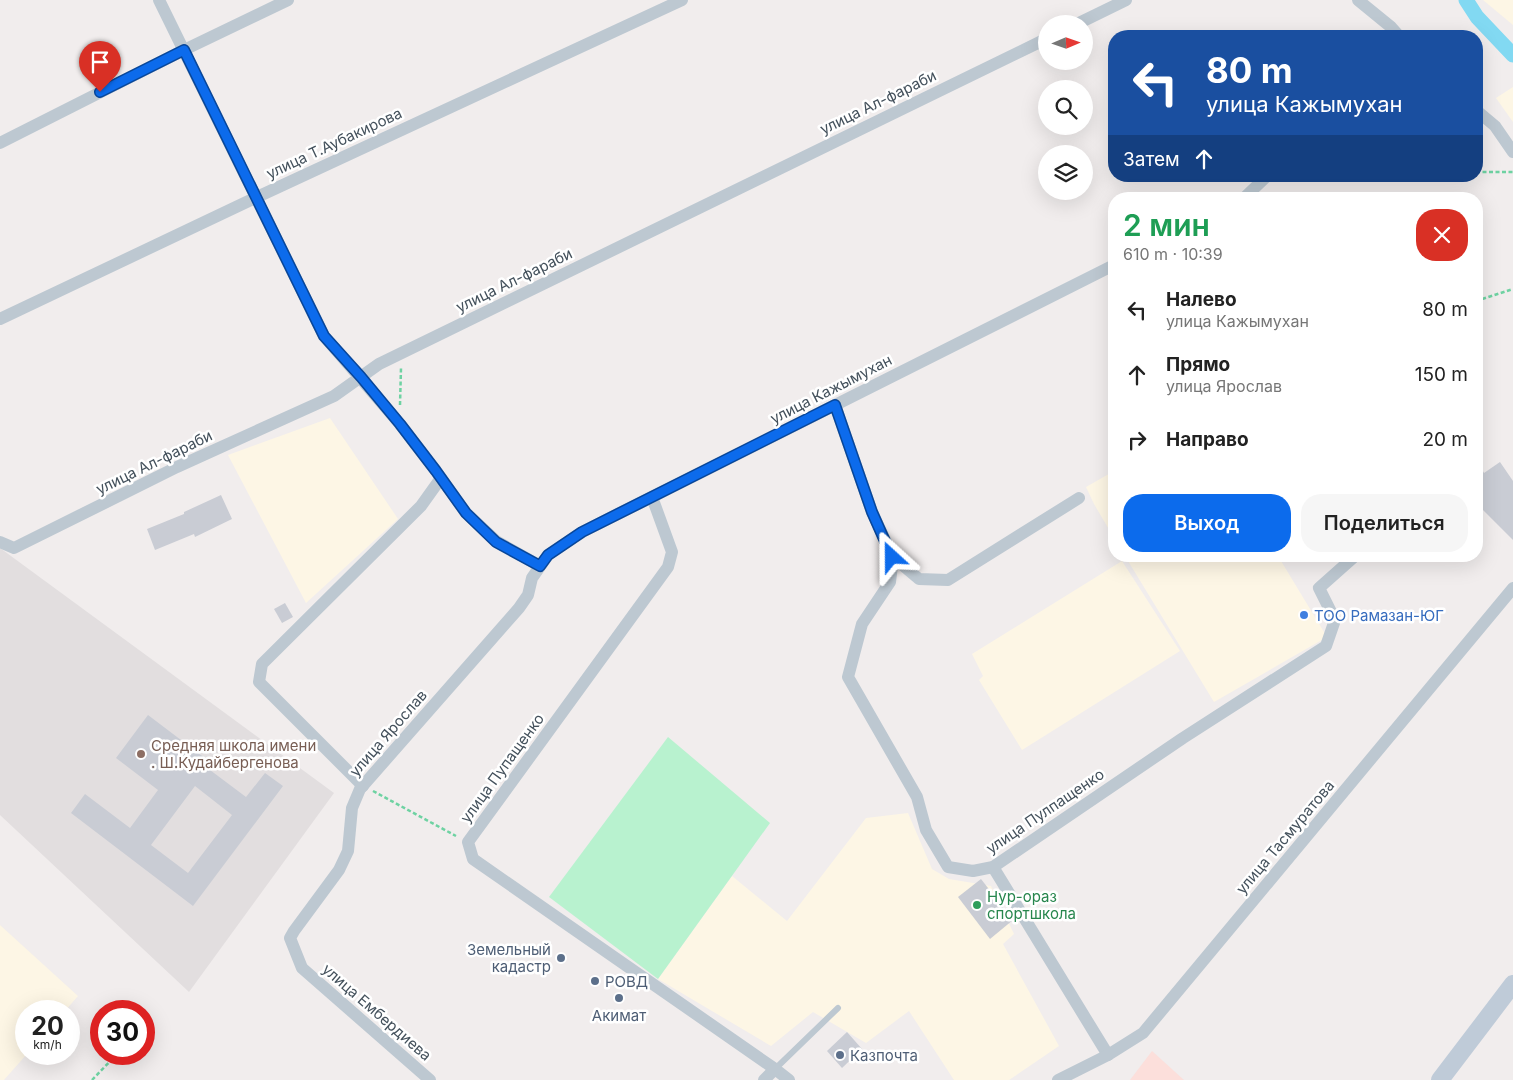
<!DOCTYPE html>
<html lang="ru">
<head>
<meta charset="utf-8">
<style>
  :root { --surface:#fff; --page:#f6f6f6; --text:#222; --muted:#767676; --accent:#0c6bec }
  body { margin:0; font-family:Inter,sans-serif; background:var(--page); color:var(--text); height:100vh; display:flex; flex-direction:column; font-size:19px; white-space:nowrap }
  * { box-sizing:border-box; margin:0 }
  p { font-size:16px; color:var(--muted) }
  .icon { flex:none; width:28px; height:28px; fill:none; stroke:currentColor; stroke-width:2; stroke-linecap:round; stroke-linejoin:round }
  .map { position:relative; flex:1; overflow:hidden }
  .sheet { position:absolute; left:1108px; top:192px; width:375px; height:370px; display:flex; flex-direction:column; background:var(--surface); border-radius:20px; box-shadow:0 5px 20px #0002 }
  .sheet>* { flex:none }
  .top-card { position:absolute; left:1108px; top:30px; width:375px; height:152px; border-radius:20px; box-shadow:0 5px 20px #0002; background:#1a4fa0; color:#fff; overflow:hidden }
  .needle { width:32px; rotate:88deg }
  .tools { position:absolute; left:1038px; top:15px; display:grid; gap:10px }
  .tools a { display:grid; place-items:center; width:55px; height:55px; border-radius:50%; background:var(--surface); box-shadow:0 5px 20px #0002; font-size:25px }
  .speed { position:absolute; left:15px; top:1000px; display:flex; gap:10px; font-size:25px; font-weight:700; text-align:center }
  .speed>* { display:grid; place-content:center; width:65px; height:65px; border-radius:50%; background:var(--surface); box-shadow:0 5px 20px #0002; line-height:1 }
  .speed small { font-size:12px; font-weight:400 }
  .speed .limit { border:8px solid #d22; background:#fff; color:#111 }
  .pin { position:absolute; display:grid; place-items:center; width:42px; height:42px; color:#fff; margin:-51px -21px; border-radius:50% 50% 50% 0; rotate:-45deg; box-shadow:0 0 5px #0007 }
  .pin .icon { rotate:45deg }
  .me { position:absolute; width:55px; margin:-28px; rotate:336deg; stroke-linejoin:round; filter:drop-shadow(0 0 4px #0008) }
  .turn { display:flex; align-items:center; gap:18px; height:105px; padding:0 15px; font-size:22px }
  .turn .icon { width:65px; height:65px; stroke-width:2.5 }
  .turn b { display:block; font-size:35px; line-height:42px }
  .then { display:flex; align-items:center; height:48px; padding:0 15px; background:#0003; gap:10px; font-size:19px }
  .round { display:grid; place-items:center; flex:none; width:52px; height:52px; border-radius:20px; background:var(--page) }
  .summary { display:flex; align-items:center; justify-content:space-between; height:85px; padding:0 15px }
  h1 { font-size:30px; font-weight:600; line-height:38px; color:#1e9e55 }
  .primary-button { display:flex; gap:10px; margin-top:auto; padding:10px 15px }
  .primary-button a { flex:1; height:58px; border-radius:20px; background:var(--accent); color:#fff; font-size:20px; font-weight:600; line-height:58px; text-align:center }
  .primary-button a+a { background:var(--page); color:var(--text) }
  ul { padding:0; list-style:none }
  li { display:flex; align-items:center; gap:15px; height:65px; padding:0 15px }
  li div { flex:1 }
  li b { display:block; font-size:19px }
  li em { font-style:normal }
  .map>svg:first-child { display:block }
</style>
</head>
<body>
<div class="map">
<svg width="1513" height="1080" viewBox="0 0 1513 1080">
  <rect width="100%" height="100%" fill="#f1eded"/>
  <g fill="#fdf6e5">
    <path d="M1483 0H1513V25Z"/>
    <path d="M1513 87V122L1496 98Z"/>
    <path d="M330 418 398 519 306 603 228 455Z"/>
    <path d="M1114 471V538L1094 504 1086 487Z"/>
    <path d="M1125 556H1278L1327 637 1214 702Z"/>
    <path d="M1122 561 1180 651 1022 750 979 680 983 676 972 654Z"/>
    <path d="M908 813 932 869 949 879 991 886 1014 934 1003 944 1059 1046 1009 1080H954L909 1011 866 1043 813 1012 771 1046 658 979 732 876 787 921 866 818Z"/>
    <path d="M0 925 78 996 65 1011H26L27 1054 4 1080H0Z"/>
  </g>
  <path fill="#e2dedf" d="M0 548 334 793 189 992 0 815Z"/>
  <path fill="#fcdfdb" d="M1152 1051 1184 1080H1130Z"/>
  <path fill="#b8f2cf" d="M668 737 770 823 658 979 549 897Z"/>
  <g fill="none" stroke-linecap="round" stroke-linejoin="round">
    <path stroke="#82d9f2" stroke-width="15" d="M1466 0 1477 17 1513 55"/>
  </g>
  <g fill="#c9ccd4" fill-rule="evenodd">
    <path d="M1476 459 1484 473 1500 462 1513 481V540L1476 503Z"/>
    <path d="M221 495 232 519 195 537 194 534 155 550 147 529 184 514V512Z"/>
    <path d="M285 603 293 617 282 623 274 609Z"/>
    <path d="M148 715 210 762 206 767 246 797 265 773 283 786 193 906 71 813 85 794 130 828 158 790 116 758ZM195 786 232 815 188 873 151 845Z"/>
    <path d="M981 879 1013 920 990 939 958 897Z"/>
    <path d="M847 1032 862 1049 842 1068 827 1051Z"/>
  </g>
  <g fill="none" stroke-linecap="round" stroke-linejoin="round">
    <g stroke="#6ed2a2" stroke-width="2.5" stroke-dasharray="4 2.5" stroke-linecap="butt">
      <path d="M1476 172H1513"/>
      <path d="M1476 301 1513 289"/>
      <path d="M400 405 401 368"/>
      <path d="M373 791 456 836"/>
      <path d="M144 1013 145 1011"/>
      <path d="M92 1080 117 1054"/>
    </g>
    <path stroke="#bdc8d1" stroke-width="6" d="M775 1069 838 1008"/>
    <g stroke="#bdc8d1" stroke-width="12">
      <path d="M159 0 324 336 400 424 436 471 466 513 496 541 540 566"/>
      <path d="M1358 0 1391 27 1399 36"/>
      <path d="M1077 24 1126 0"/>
      <path d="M1476 110 1495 126 1513 152"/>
      <path d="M0 143 184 50 288 0"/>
      <path d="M1243 199 1267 176"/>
      <path d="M0 319 255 198 682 0"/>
      <path d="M835 405 872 512 893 557 890 582 862 624 848 677 917 797 926 830 948 867 973 871 993 867 1183 738 1326 646 1335 620 1319 588 1355 556"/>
      <path d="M652 497 672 552 668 567 468 842 473 859 775 1069 789 1080"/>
      <path d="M0 542 14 548 177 467 334 396 379 364 1046 39"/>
      <path d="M893 557 919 579 948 580 1079 498"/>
      <path d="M363 786 259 682 262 664 421 506 441 478"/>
      <path d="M993 867 1108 1055"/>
      <path d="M430 1080 302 968 290 938 294 931 339 870 348 851 352 808 360 789 519 608 528 595 532 578 548 555 582 532 600 523 1114 265"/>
      <path d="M764 1080 775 1069"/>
      <path d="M1058 1080 1108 1055 1143 1033 1513 588"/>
    </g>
    <path stroke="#bfcbd8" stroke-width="18" d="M1440 1080 1513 984"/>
  </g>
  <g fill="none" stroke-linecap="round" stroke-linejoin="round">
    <defs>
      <path id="route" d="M100 92 184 50 324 336 361 377 400 424 436 471 466 513 496 542 540 566 548 555 582 532 835 405 872 512 892 557"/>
    </defs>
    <use href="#route" stroke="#084699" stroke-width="12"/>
    <use href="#route" stroke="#0c6bec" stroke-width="9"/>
  </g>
  <circle fill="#3f7fe0" stroke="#fff" stroke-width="2" cx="1304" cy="615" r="5"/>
  <circle fill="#8d6e63" stroke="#fff" stroke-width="2" cx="141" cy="754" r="5"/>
  <circle fill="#2e9e5b" stroke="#fff" stroke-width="2" cx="977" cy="905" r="5"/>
  <g fill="#5c6f8a" stroke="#fff" stroke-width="2">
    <circle cx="561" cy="958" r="5"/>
    <circle cx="595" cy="981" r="5"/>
    <circle cx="619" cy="998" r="5"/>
    <circle cx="840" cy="1055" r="5"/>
  </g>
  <g text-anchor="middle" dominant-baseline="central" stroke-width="5" stroke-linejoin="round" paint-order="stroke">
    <g font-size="15" fill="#44515c" stroke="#fff">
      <text transform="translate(878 102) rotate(-26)">улица Ал-фараби</text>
      <text transform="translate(334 143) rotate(-25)">улица Т.Аубакирова</text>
      <text transform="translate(514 280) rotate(-26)">улица Ал-фараби</text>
      <text transform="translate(831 389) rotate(-27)">улица Кажымухан</text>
      <text transform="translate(154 462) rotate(-26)">улица Ал-фараби</text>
      <text transform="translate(388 733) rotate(-49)">улица Ярослав</text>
      <text transform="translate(502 768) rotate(-54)">улица Пупащенко</text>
      <text transform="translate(1045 811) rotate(-34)">улица Пулпащенко</text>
      <text transform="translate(1285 837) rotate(-50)">улица Тасмуратова</text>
      <text transform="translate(377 1012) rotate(41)">улица Ембердиева</text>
    </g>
    <g font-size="15" fill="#366cbe" stroke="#fff" text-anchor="start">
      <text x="1314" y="615">ТОО Рамазан-ЮГ</text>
    </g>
    <g font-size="15" fill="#785e54" stroke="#fff" text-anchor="start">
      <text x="151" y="745">Средняя школа имени<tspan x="151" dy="17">. Ш.Кудайбергенова</tspan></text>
    </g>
    <g font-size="15" fill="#27864d" stroke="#fff" text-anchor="start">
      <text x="987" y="896">Нур-ораз<tspan x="987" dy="17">спортшкола</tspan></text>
    </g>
    <g font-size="15" fill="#4e5e75" stroke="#fff" text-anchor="start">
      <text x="551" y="949" text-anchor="end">Земельный<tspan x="551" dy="17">кадастр</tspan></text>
      <text x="605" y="981">РОВД</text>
      <text x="619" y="1015" text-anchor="middle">Акимат</text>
      <text x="850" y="1055">Казпочта</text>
    </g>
  </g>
</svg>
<div class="tools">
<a><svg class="needle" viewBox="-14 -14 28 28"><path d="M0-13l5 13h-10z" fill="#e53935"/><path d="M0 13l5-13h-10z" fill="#767676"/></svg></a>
<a><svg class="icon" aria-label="search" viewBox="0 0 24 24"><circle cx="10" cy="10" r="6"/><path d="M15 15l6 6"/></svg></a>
<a><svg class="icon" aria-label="layers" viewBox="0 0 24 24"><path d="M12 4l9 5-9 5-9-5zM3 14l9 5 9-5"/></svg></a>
</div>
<div class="speed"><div>20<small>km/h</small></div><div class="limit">30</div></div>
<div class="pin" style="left:100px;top:92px;background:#d93025"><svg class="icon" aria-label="arrive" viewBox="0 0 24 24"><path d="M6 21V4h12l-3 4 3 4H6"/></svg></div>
<svg class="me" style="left:892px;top:557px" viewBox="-20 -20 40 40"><path d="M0-17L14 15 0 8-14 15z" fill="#0c6bec" stroke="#fff" stroke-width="4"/></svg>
<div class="top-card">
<div class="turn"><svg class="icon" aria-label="left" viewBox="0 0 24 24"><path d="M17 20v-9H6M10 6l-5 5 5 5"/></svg><div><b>80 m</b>улица Кажымухан</div></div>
<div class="then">Затем<svg class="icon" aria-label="ahead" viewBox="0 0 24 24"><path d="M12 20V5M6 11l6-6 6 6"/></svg></div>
</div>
<section class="sheet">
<div class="summary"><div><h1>2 мин</h1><p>610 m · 10:39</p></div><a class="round" style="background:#d93025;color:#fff"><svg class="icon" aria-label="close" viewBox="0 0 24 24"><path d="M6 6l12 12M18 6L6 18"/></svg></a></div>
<ul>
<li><svg class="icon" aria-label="left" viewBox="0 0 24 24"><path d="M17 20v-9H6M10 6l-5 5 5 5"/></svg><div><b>Налево</b><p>улица Кажымухан</p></div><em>80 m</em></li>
<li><svg class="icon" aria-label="ahead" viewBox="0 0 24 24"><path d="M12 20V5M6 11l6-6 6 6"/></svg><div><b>Прямо</b><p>улица Ярослав</p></div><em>150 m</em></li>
<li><svg class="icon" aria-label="right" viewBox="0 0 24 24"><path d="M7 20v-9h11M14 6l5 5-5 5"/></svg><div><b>Направо</b></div><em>20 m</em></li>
</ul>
<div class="primary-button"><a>Выход</a><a>Поделиться</a></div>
</section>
</div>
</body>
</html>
